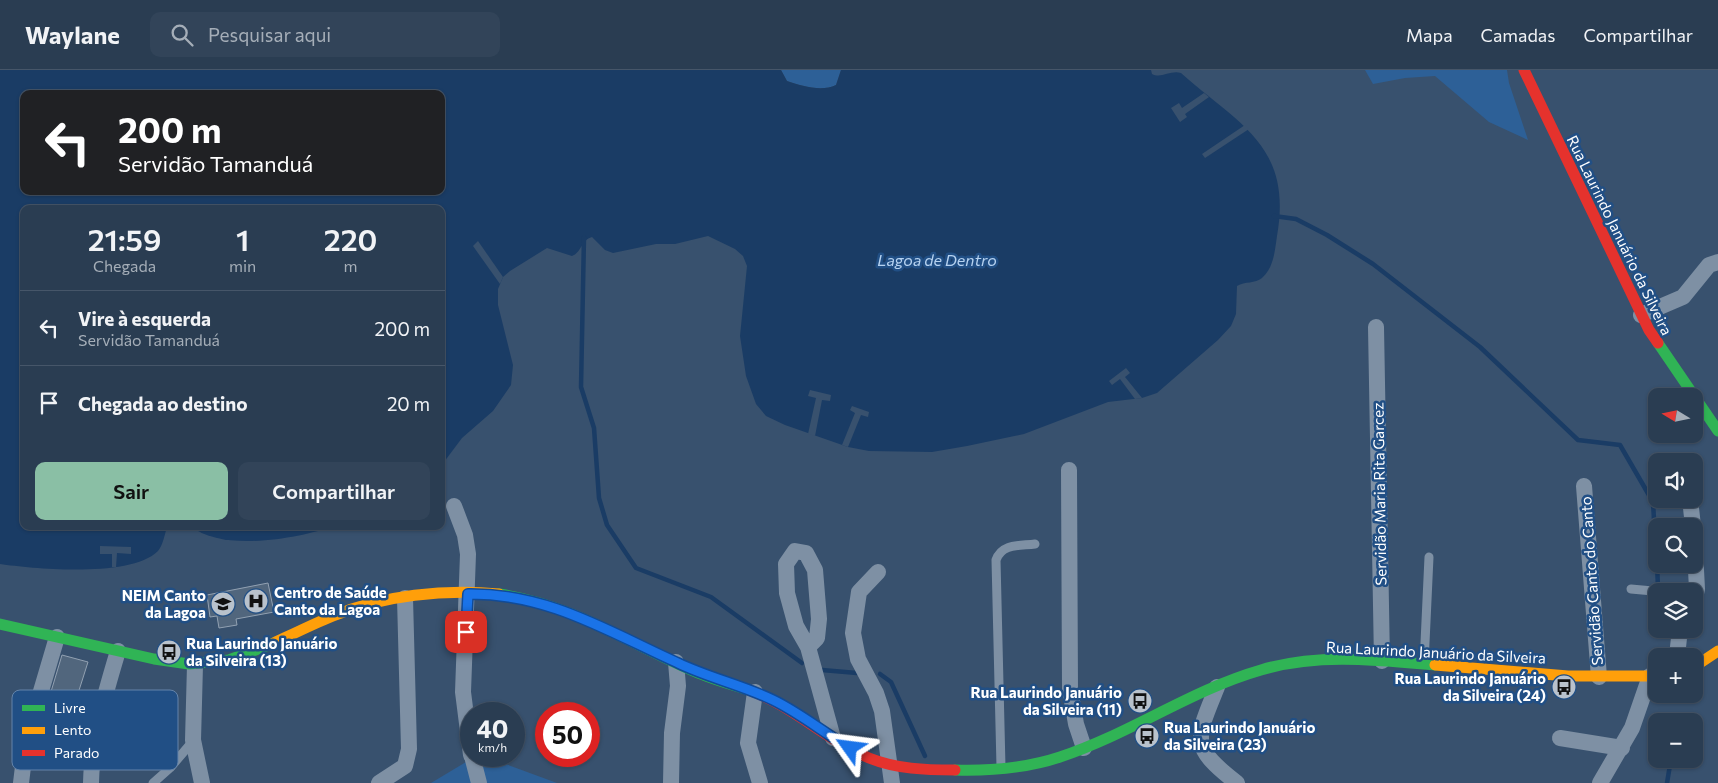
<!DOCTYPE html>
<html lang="pt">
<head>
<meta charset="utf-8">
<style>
  :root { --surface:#2a3d52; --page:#324459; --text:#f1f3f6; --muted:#a5aeb8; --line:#465669; --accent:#8abfa5 }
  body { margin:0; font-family:Commissioner,sans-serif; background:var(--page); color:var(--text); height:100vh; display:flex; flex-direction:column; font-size:19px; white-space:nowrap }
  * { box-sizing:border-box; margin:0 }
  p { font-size:16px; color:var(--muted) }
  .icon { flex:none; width:28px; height:28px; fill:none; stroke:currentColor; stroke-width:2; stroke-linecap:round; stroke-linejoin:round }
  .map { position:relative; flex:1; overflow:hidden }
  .details { position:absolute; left:20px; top:135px; width:425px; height:325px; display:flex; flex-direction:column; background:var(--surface); border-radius:10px; box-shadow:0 1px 4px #0004,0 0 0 1px var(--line) }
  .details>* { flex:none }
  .banner { position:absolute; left:20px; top:20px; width:425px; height:105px; border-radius:10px; box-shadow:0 1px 4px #0004,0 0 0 1px var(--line); background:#202124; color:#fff; overflow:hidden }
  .needle { width:32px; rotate:280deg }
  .controls { position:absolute; left:1648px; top:318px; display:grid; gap:10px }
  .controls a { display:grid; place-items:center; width:55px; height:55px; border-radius:10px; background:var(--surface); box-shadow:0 1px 4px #0004,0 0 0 1px var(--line); font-size:25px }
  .speed { position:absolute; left:460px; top:632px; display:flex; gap:10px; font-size:25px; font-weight:700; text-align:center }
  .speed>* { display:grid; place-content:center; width:65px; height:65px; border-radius:50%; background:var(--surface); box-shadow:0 1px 4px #0004,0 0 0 1px var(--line); line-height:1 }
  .speed small { font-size:12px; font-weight:400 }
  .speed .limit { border:8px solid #d22; background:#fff; color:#111 }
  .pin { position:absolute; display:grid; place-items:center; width:42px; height:42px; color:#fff; margin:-21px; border-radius:10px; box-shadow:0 2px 8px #0006 }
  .me { position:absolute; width:55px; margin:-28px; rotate:301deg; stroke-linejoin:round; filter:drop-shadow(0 0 4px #0008) }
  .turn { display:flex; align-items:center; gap:18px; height:105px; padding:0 15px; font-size:22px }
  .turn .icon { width:65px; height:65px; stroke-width:2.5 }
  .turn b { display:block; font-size:35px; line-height:42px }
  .eta { display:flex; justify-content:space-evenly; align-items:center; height:85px; text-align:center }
  .eta b { font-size:30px; font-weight:600; line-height:35px }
  .cta { display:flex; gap:10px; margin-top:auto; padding:10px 15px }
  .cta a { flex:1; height:58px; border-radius:10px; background:var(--accent); color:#111; font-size:20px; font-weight:600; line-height:58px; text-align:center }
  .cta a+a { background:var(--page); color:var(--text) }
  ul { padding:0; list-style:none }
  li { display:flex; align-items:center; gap:15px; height:75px; padding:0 15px; border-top:1px solid var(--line) }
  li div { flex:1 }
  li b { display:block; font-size:19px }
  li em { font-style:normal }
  header { display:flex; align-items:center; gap:30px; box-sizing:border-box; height:70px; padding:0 25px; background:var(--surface); border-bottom:1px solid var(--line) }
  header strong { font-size:24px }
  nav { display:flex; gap:28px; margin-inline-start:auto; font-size:18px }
  .search { width:350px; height:45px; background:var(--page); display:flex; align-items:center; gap:12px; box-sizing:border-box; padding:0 18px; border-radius:10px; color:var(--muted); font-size:19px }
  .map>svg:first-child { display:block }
</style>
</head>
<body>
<header>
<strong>Waylane</strong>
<div class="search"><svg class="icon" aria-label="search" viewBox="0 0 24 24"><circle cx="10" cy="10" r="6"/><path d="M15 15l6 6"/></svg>Pesquisar aqui</div>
<nav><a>Mapa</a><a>Camadas</a><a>Compartilhar</a></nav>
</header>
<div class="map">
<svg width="1718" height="713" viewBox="0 0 1718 713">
  <rect width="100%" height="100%" fill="#38516e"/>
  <g fill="#2d6097">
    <path d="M781 0H841L836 15C822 22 801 16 787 11Z"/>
    <path d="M1365 0H1507L1509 13 1528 70 1489 52 1435 6 1405 8 1373 14Z"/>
    <path d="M476 686H484L557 713H431Z"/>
  </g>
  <g fill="#1a3c65" fill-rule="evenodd">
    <path d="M0 0H781L787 11C801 16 822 22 836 15L841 0H1151L1152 4C1161 9 1170 0 1181 3 1238 54 1293 75 1277 166 1275 179 1274 198 1262 208 1255 214 1245 211 1237 216L1236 244 1231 256 1218 270 1157 323 1142 328 1108 332 1024 364 967 376 932 382 869 381 848 377 785 355 766 346 756 334 746 306 740 266 747 196 743 186 735 179 708 166 675 174H656L613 183 605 180 592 167C581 170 582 182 572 186L547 178 510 201 503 207 498 219V235L513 295 511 315 493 341 462 368 441 396V139H24V456H167C165 464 163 475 158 481 131 508 35 499 0 494ZM24 24H441V121H24Z"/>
    <path d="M191 456H333C299 469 220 482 191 456Z"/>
  </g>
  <g fill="#38516e">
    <path d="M1204 23 1209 27 1185 44 1187 47 1180 52 1171 38 1179 33 1182 38Z"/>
    <path d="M1245 55 1249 59 1205 88 1202 84Z"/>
    <path d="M478 171 503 207 500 214 473 176Z"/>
    <path d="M1126 298 1130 303 1125 307 1142 328 1135 329 1120 309 1112 315 1109 311Z"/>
    <path d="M810 320 831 325 830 331 822 330 815 366 808 364 816 328 808 326Z"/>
    <path d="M852 336 869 342 868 347 861 345 848 377 842 375 855 343 850 340Z"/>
    <path d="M100 476 131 477V484L117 483 116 497H112V484H100Z"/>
  </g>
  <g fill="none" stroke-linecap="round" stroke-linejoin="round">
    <g stroke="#1a3c65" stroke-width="4.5">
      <path d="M1274 146 1296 149 1327 165 1373 194 1480 277 1578 370 1620 375 1653 432 1656 485"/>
      <path d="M584 167 581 317 594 358 599 428 607 455 636 498 711 527 802 593"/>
      <path d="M1657 494 1658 518"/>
      <path d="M822 600 857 603"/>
      <path d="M880 604 891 612 925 686"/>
      <path d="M1667 713 1671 689"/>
    </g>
  </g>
  <g fill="#51667d" stroke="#92a1b2">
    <path d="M268 513 274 542 236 549 237 555 219 558 217 546 210 547 207 525Z"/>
    <path d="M62 585 88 592 75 633 50 625Z"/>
  </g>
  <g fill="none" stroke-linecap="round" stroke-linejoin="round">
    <g stroke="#7e90a4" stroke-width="9">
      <path d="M1631 519 1653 521 1656 524"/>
      <path d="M1424 594 1429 487"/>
      <path d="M1001 697 996 490C1002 473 1020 476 1035 474"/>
      <path d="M153 713 170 698 193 671"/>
    </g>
    <g stroke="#7e90a4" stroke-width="16">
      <path d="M1641 245 1683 227 1709 195 1718 192"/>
      <path d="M1376 257 1382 591"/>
      <path d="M1069 400 1070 619 1076 654 1084 678"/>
      <path d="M1584 416 1599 607"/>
      <path d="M1690 429 1693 456"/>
      <path d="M454 436 465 465 468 484 463 622 471 685"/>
      <path d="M1694 462 1697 519 1694 532"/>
      <path d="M878 502 859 522 853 563 858 589 876 623 882 641 892 713"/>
      <path d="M808 577 817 568 819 549 815 500 806 483 795 481 786 494 787 523 796 556 808 577 833 668"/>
      <path d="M1677 586 1680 559"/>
      <path d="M195 595 193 670 202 713"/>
      <path d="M1217 617C1196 669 1189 676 1237 713"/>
      <path d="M755 622 748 673 760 713"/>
      <path d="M1560 668 1622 678"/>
      <path d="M472 686 479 713"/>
      <path d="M21 713 26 672 57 567"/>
      <path d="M91 713C92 668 105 624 118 581"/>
      <path d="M379 713 405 696 409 679 405 528"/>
      <path d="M671 713 672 663 678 616 676 592"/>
      <path d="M1600 713 1632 658 1650 606"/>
    </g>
    <g stroke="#30b455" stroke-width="11">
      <path d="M1658 273 1718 361"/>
      <path d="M499 524C574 535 630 574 698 603 715 610 732 615 749 620"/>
      <path d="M0 554 154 589 189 594 229 590 274 573"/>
      <path d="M955 700C990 701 1027 698 1060 687 1130 664 1191 620 1261 600 1317 583 1378 590 1435 595"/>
    </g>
    <g stroke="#ff9f0a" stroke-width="11">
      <path d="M274 573C293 564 313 554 333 546 384 525 444 519 499 524"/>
      <path d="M1435 595 1568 606H1656"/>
      <path d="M1694 597 1718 581"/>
    </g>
    <g stroke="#e5322d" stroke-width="11">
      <path d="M1524 0 1649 260 1658 273"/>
      <path d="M749 620C793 636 826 670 869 688 896 699 926 700 955 700"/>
    </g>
  </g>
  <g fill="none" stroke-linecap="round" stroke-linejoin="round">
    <defs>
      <path id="route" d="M466 562 468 524C548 523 607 561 678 593 709 608 742 615 773 630 800 643 824 663 850 678"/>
    </defs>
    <use href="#route" stroke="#114b97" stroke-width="12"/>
    <use href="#route" stroke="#1a73e8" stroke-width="9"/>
  </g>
  <defs>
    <symbol id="hospital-disc" viewBox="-11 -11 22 22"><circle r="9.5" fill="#b9c2cc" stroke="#214f85"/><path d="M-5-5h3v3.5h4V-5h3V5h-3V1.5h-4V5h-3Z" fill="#111"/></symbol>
    <symbol id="school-disc" viewBox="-11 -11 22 22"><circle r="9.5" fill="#b9c2cc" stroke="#214f85"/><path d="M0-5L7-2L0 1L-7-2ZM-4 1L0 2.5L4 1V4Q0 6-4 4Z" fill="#111"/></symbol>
    <symbol id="bus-disc" viewBox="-11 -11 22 22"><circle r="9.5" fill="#b9c2cc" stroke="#214f85"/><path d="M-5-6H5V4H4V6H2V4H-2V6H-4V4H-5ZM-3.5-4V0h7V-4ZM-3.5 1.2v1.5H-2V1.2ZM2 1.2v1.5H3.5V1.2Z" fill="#111"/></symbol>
  </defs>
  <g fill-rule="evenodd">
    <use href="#hospital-disc" x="242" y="517" width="28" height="28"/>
    <use href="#school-disc" x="209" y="520" width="28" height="28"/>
    <use href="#bus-disc" x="155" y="568" width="28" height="28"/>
    <use href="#bus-disc" x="1550" y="603" width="28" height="28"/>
    <use href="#bus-disc" x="1126" y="617" width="28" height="28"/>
    <use href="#bus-disc" x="1133" y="652" width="28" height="28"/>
  </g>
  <g text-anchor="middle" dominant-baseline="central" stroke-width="5" stroke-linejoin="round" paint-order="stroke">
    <g font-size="15" fill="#fff" stroke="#214f85">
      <text transform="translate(1620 165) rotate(64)">Rua Laurindo Januário da Silveira</text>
      <text transform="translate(1379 424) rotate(-91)">Servidão Maria Rita Garcez</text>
      <text transform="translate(1591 511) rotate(-94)">Servidão Canto do Canto</text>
      <text transform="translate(1436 582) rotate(3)">Rua Laurindo Januário da Silveira</text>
    </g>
    <g font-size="15" font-weight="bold" fill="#fff" stroke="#214f85" text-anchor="start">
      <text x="274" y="522">Centro de Saúde<tspan x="274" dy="17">Canto da Lagoa</tspan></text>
      <text x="206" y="525" text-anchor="end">NEIM Canto<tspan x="206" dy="17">da Lagoa</tspan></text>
      <text x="186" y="573">Rua Laurindo Januário<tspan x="186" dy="17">da Silveira (13)</tspan></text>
      <text x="1546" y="608" text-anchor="end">Rua Laurindo Januário<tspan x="1546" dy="17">da Silveira (24)</tspan></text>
      <text x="1122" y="622" text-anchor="end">Rua Laurindo Januário<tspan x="1122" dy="17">da Silveira (11)</tspan></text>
      <text x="1164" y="657">Rua Laurindo Januário<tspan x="1164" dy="17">da Silveira (23)</tspan></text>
    </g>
    <g font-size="16" font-style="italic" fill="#b6d2f0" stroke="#214f85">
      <text x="937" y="189">Lagoa de Dentro</text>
    </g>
  </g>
  <rect x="12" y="620" width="166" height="80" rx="8" fill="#214f85" stroke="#6484aa" stroke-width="1"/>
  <rect x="22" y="635" width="23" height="6" fill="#30b455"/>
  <rect x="22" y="657" width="23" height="7" fill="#ff9f0a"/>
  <rect x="22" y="680" width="23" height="6" fill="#e5322d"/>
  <g font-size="14" fill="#fff">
    <text x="54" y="643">Livre</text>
    <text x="54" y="665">Lento</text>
    <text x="54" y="688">Parado</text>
  </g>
</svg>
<div class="controls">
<a><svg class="needle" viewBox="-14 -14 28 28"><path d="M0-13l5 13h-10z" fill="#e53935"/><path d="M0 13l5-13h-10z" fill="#a5aeb8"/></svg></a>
<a><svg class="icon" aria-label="sound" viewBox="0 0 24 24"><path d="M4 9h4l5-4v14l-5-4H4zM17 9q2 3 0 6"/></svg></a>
<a><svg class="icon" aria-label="search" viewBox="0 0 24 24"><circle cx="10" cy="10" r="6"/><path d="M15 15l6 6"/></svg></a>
<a><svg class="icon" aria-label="layers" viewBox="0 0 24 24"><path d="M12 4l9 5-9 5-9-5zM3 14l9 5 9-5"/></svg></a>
<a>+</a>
<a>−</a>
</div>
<div class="speed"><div>40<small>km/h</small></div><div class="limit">50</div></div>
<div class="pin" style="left:466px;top:562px;background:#d93025"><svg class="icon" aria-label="arrive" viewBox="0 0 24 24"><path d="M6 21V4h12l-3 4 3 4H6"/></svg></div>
<svg class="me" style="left:850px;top:678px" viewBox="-20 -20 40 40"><path d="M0-17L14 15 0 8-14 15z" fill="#1a73e8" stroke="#fff" stroke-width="4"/></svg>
<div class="banner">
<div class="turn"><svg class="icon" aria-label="left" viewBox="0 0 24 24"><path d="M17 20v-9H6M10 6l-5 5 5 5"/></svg><div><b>200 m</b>Servidão Tamanduá</div></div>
</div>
<section class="details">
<div class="eta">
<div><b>21:59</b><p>Chegada</p></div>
<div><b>1</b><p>min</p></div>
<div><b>220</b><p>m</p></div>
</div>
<ul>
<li><svg class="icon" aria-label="left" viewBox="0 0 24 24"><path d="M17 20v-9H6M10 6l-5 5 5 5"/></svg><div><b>Vire à esquerda</b><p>Servidão Tamanduá</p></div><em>200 m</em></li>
<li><svg class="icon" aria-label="arrive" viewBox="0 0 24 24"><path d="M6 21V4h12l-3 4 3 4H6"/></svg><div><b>Chegada ao destino</b></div><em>20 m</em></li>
</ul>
<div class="cta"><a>Sair</a><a>Compartilhar</a></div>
</section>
</div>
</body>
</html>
